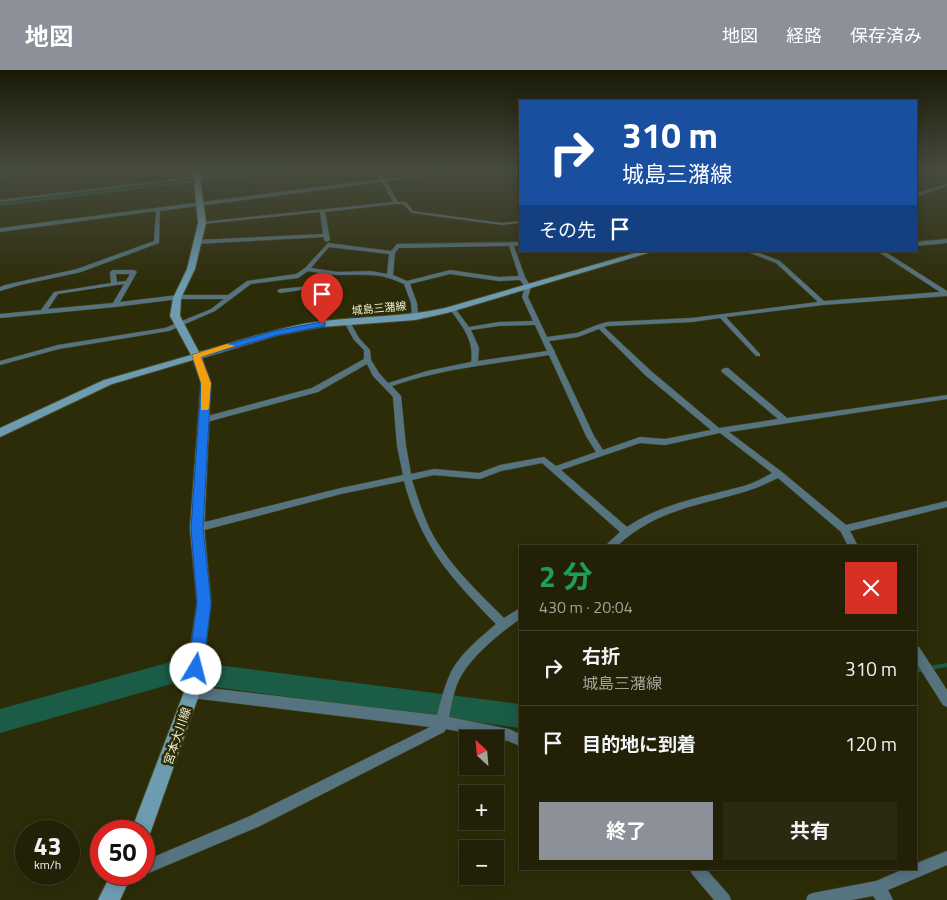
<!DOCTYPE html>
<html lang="ja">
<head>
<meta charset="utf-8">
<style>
  :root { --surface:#222107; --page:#2a2911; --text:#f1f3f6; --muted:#a2a39b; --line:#3f3e28; --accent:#8c9099 }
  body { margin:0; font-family:"Titillium Web","Noto Sans JP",sans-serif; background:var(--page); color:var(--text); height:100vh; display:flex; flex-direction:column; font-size:19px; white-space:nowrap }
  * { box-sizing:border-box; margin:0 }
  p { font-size:16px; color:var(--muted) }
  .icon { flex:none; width:28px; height:28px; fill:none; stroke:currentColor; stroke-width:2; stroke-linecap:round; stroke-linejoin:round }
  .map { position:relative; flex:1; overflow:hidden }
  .drawer { position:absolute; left:519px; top:475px; width:398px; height:325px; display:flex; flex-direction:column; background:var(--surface); border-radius:0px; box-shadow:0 2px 12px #0003,0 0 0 1px var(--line) }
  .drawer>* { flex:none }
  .top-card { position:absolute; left:519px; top:30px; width:398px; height:152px; border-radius:0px; box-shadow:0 2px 12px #0003,0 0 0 1px var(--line); background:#1a4fa0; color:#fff; overflow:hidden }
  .needle { width:32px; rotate:334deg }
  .tools { position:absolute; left:459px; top:660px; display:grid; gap:10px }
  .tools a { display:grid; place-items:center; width:45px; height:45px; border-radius:0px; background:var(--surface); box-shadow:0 2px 12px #0003,0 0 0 1px var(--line); font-size:25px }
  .speed { position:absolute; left:15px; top:750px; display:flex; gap:10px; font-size:25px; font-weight:700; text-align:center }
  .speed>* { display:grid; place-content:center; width:65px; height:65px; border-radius:50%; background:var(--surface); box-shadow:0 2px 12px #0003,0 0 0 1px var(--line); line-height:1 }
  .speed small { font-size:12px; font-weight:400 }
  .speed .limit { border:8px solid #d22; background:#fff; color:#111 }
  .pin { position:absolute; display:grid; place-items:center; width:42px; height:42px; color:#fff; margin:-51px -21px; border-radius:50% 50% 50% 0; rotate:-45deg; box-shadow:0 0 5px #0007 }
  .pin .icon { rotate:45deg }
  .me { position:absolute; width:55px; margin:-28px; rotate:8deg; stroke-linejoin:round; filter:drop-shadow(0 0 4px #0008) }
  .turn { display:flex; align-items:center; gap:18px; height:105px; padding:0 20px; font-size:22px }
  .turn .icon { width:65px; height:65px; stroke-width:2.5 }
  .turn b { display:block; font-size:35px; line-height:42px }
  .then { display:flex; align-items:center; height:48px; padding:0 20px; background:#0003; gap:10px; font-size:19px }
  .round { display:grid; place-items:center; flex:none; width:52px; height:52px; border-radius:0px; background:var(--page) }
  .headline { display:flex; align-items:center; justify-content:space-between; height:85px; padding:0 20px }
  h1 { font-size:30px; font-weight:700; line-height:38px; color:#1e9e55 }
  .button { display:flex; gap:10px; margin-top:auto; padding:10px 20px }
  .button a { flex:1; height:58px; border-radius:0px; background:var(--accent); color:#fff; font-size:20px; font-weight:700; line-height:58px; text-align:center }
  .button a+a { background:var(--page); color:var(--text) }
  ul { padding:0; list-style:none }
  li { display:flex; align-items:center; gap:15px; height:75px; padding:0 20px; border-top:1px solid var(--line) }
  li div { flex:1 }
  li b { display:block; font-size:19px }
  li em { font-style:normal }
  header { display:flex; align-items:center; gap:30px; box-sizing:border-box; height:70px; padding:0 25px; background:var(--accent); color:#fff }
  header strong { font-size:24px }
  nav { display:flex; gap:28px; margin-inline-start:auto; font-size:18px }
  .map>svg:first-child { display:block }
</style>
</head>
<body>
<header>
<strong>地図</strong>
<nav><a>地図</a><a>経路</a><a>保存済み</a></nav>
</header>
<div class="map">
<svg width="947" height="830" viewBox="0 0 947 830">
  <rect width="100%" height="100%" fill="#2d2c09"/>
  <path fill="#1b5c47" d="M277 100H297L0 136V133Z"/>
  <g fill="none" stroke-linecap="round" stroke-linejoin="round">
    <g stroke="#1b5c47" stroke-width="4">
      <path d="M930 598 947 595"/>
      <path d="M915 601 924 599"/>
    </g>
    <path fill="#1b5c47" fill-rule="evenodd" d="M178 590 520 634V658L178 612 0 663V639Z"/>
    <defs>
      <g id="street">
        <path d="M51 100H61L0 107V105Z"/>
        <path d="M254 100H263L0 132V130Z"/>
        <path d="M375 100H379L384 109 465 100 463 101 386 111 398 132H406L413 141 502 153 520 151V153L502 155 412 143 403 134H396L325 142 330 170 327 172 324 170V167L196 174 193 172 196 170 323 164 320 142 202 154 200 153 202 152 393 132 382 112 160 141 159 173 81 202 20 215 0 221V217L5 215 77 199 154 171 156 141 0 162V158L380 109Z"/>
        <path d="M947 114V116L915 127V124Z"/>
        <path d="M947 169V173L915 176V172Z"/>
        <path d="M520 172V176H514L525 207 531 217 528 227 547 267 577 263 597 255 607 252 692 248 818 232 776 193 745 181H754L780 191 824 231 940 222 877 181H884L947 221V226L823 235 726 247 760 284V286H756L720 248 692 252 608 256 604 257 651 301 719 358 778 349 722 302 721 300 725 298H728L787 348 947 325V329L729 362 782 402 846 455 947 431V437L850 461 858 476H848L841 462 778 408C769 412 760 417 750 420 700 436 658 438 617 476H606L608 473 620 462 542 393 501 401 480 409 434 405 412 410C418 429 424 449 434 467 452 498 479 523 504 548L520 538V549C500 563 473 585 461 606 454 618 452 634 449 647L509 659 520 664V676L508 671 446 659 444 662 260 756 144 805 141 804H144V791L250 746 430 657 192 628 188 626 186 622 188 618 192 616 437 645C441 630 445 614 452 600 462 582 481 567 496 554 451 508 421 476 404 411L341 424 197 462 194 461 192 458 194 455 197 454 341 418 403 405 397 376 393 327 373 306 367 294 318 322 203 353 199 350 200 348 312 318 364 289V280L354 270 344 252 347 250 350 252 359 268 370 280 371 290 379 303 388 313 427 301 471 292C475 270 461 255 449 238L450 237H454L469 257 499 252 533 251 522 227 525 217 520 210 499 211 450 204 410 214 417 233 418 247 415 249 412 247 411 233 404 214C393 209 382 205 369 205 354 204 340 206 325 204L316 210 315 218 280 223 277 221 280 219 310 216V209L319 203 308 201 298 208 251 214 215 241 169 261 59 279 0 295V291L58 275 165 258 211 239 224 229H179L115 237 0 248V244L41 240 54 222 111 213 110 202 113 200H134L137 202 120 232 178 225H228L247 211 296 204 305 198 328 173 391 181 397 174ZM509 176 519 206 499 207 450 200 407 211 393 205 395 183 399 178ZM329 177 389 184 387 204 371 201 338 202 311 198ZM116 204H130L126 211 117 212ZM124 214 113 233 48 239 58 224ZM535 255 547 281 478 291 479 278 471 260 499 256ZM599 259 645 305 711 360 665 369 640 367 603 380 594 366 555 283V282L549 271 578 267ZM549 285 586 366 596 382 556 396 544 387 500 395 479 403 434 399 411 404 406 376 401 326 392 316C443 298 496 294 549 285ZM720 363 772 403C763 408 754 413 744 416 703 427 662 433 627 457L561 400 640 373 665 375Z"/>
        <path d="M915 576 919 577 947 620V637L943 635 915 591Z"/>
        <path d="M947 781V795L888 820 893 830H876L873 826 851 830H806L808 825 813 823 876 811 904 799H915V794Z"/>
        <path d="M690 799H706L729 825 731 830H714L692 804Z"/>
      </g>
      <g id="secondary">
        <path d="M193 100H199L206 153 195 199 181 228 180 246 199 282C240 271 281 256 323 251 364 246 405 247 445 238L642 181H655L447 243 415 250 322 257 279 265 202 288 211 313 204 458 211 533 200 622 151 761 148 768 144 770V761H131L184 622 197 533 190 458 201 313 193 290 112 314 0 367V358L104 310 191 285 170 246 173 228 187 199 198 153Z"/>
        <path d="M111 804H132L120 830H98Z"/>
      </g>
    </defs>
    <use href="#street" stroke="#484725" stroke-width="1"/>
    <use href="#secondary" stroke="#484725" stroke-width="2"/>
    <use href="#street" fill="#567380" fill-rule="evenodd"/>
    <use href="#secondary" fill="#6d9cb1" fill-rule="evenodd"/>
  </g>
  <linearGradient id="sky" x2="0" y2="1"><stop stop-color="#191805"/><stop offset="0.46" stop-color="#464b3e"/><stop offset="1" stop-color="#464b3e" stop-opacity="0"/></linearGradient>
  <rect width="947" height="216" fill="url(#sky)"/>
  <path fill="#1a73e8" stroke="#114b97" d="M322 252H325V256L278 265 201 287 211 313 203 458 211 533 203 599 201 604 196 606 190 604 188 599 197 533 191 458 201 313 192 285 274 261Z"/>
  <path fill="#f59e0b" d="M227 274 235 276 201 287 211 313 209 338 208 340H201V313L192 285Z"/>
  <g text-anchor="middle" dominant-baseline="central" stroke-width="5" stroke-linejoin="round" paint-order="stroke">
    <g font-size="11" fill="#f0f0cf" stroke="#2d2c09">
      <text transform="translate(379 238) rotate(-5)">城島三潴線</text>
    </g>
    <g font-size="12" fill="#f0f0cf" stroke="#2d2c09">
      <text transform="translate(177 666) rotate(-71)">宮本大川線</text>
    </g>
  </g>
</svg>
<div class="tools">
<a><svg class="needle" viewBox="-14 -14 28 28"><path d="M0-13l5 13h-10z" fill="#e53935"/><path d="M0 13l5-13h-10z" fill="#a2a39b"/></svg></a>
<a>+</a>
<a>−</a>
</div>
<div class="speed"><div>43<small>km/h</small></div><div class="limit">50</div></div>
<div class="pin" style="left:322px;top:254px;background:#d93025"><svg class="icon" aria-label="arrive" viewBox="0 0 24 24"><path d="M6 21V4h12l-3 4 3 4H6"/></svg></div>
<svg class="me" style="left:196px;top:599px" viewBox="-20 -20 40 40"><circle r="19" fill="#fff"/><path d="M0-13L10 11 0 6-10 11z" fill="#1a73e8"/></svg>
<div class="top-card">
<div class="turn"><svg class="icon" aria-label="right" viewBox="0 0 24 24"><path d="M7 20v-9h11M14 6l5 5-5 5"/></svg><div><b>310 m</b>城島三潴線</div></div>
<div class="then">その先<svg class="icon" aria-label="arrive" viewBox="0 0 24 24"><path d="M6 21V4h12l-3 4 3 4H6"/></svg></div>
</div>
<section class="drawer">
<div class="headline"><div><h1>2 分</h1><p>430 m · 20:04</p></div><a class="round" style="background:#d93025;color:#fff"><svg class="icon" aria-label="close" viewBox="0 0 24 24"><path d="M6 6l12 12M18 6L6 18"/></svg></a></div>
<ul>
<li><svg class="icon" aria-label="right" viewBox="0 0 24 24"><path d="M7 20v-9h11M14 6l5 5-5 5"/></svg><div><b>右折</b><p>城島三潴線</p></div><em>310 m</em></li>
<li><svg class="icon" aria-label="arrive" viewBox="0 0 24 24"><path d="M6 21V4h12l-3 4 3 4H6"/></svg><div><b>目的地に到着</b></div><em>120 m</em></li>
</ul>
<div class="button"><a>終了</a><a>共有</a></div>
</section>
</div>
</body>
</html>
